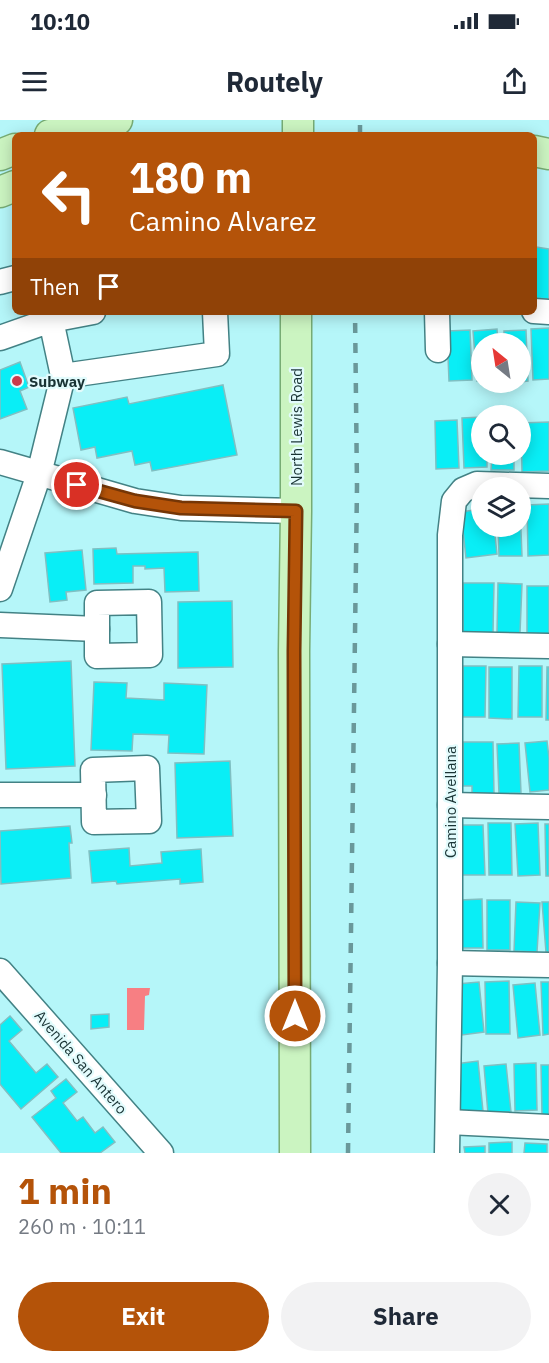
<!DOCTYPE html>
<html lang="en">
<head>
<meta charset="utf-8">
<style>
  :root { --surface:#fff; --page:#f2f2f3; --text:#1f2937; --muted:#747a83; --accent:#b45309 }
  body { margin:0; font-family:"IBM Plex Sans",sans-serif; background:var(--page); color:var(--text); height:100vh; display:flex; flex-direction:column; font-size:22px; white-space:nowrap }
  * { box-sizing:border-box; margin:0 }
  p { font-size:20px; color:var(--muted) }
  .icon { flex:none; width:33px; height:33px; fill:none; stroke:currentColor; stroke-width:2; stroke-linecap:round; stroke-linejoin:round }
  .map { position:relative; height:1033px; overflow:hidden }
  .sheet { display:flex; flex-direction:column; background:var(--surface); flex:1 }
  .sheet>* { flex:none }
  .hud { position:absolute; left:12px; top:12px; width:525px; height:183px; border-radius:9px; box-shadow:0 3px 15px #0003; background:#b45309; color:#fff; overflow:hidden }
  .needle { width:39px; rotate:330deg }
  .buttons { position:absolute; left:471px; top:213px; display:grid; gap:12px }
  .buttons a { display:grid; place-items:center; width:60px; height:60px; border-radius:50%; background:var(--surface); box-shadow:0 3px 15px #0003; font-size:30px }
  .pin { position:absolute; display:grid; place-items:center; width:51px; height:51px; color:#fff; margin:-26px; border:3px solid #fff; border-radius:50%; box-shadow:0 2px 6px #0007 }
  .me { position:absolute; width:66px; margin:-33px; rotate:0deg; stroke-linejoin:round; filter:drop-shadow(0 0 4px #0008) }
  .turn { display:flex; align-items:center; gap:21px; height:126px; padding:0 18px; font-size:27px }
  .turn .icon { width:78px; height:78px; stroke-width:2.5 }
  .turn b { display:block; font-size:42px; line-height:51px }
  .then { display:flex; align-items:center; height:57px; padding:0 18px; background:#0003; gap:12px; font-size:22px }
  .round { display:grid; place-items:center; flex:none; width:63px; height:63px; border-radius:32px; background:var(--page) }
  .overview { display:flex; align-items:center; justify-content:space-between; height:102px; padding:0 18px }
  h1 { font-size:36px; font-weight:700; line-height:45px; color:var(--accent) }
  .primary-button { display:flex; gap:12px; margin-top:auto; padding:12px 18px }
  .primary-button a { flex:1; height:69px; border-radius:36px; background:var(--accent); color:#fff; font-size:24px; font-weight:700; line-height:69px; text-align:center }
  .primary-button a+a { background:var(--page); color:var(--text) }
  .status { display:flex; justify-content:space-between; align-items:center; height:42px; padding:0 30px; background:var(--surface); direction:ltr }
  .status svg { height:16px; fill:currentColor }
  header { display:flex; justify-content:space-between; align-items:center; height:78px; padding:0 18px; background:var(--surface); font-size:27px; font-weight:700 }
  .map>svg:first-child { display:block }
</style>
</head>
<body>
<div class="status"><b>10:10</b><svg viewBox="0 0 49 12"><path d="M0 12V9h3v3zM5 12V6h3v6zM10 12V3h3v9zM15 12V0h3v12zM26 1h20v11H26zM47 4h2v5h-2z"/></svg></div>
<header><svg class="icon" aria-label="menu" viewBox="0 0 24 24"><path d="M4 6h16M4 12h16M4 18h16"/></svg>Routely<svg class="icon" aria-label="share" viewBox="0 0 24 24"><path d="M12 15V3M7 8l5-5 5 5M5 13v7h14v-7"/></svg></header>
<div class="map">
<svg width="549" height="1033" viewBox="0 0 549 1033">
  <rect width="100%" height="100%" fill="#b5f6f9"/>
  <path fill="#f77f83" d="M127 868H150L149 875 145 876 144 910H127Z"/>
  <g fill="#09eef6" stroke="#80bfc2" stroke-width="1.5">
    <path d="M536 127 549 129V179L534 178V153Z"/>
    <path d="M549 208V259L533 260 531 209Z"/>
    <path d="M497 209 498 224H482V260L477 261 473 211Z"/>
    <path d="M470 210 472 260 449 261 447 211Z"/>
    <path d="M526 210 528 261 520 262V224H504V211Z"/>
    <path d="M20 242 29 267 20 271 27 289 0 299V250Z"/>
    <path d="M223 265 237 335 152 351 150 342 135 345 132 331 97 338 95 327 81 330 73 288 127 277 129 284Z"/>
    <path d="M482 297V334H487V347L464 348 462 298Z"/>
    <path d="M457 300 459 348 436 349 435 301Z"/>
    <path d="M549 302V351L522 352 521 303Z"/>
    <path d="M492 334H514V350H491Z"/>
    <path d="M482 384V406H494L497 434 466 438 461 392 474 390 473 385Z"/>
    <path d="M549 384V435L528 436 527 385Z"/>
    <path d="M520 385 522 436H499L498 406H520Z"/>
    <path d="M116 428 117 434 198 432 199 471 165 472 164 448 145 449V446H133V463L94 464 93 429Z"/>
    <path d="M82 430 86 470 66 472 67 480 50 482 45 433Z"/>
    <path d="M463 463H494L493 513H463Z"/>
    <path d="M498 463 522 464 520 513H497Z"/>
    <rect x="527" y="466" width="22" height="50"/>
    <path d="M232 481 233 547 178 548V482Z"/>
    <path d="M71 541 75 646 6 649 2 544Z"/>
    <path d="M463 546H486L485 597H462Z"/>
    <path d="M519 546H542V597H518Z"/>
    <path d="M489 547H512V599L489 598Z"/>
    <path d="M547 547H549V600H546Z"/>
    <path d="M94 562 127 563 126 578 164 580V563L207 565 204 634 168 633 169 615 133 614 132 631 91 630Z"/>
    <path d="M547 621 549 638V670L530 672 525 623Z"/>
    <path d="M463 622H493L494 674H472V666H463Z"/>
    <path d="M519 623 521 673 499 674 497 624Z"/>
    <path d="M230 641 233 716 177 718 175 643Z"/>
    <path d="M488 703H511L512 755H489Z"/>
    <path d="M538 703 540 755 518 756 515 704Z"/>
    <path d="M545 704H549V756H546Z"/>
    <path d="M460 705H483L485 755H462Z"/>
    <path d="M70 706 72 723H69L71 758 1 764 0 711Z"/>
    <path d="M129 728 130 746 162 743 161 732 201 729 203 762 180 764V759L117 764 116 761 92 763 89 731Z"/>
    <path d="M482 779 483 828H461L460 780Z"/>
    <rect x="487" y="780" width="23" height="50"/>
    <path d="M516 782 540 783 537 832 514 831Z"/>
    <path d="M542 782H549V832H546Z"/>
    <path d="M509 861 510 914H486L485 862Z"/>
    <path d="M479 862 484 912 462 915 457 864Z"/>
    <path d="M541 862H549V914L543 915Z"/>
    <path d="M535 863 540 915 518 918 513 865Z"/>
    <path d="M109 894V907L91 909V895Z"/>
    <path d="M10 896 22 910 9 921 36 953 47 944 58 957 21 989 0 964V905Z"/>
    <path d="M478 941 483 991 461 993 455 944Z"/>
    <path d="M536 943 537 990 515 991 514 944Z"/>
    <path d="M506 944 511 992 488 994 484 946Z"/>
    <path d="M541 945H549V995H542Z"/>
    <path d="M66 959 77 972 63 983 77 1001 83 997 95 1013 103 1007 115 1022 100 1033H61L32 997 56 978 51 971Z"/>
    <path d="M512 1022V1033H489V1023Z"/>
    <path d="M525 1023 547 1024V1033H524Z"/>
    <path d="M485 1026V1033H465L464 1027Z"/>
  </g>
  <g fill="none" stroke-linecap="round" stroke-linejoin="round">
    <defs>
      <g id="minor">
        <path d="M0 162 15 158"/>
        <path d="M534 191 549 192"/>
        <path d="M437 192 438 230"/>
        <path d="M51 200 93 192"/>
        <path d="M0 218 51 200 63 256 39 354 0 469"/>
        <path d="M63 256 217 234 215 192"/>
        <path d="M0 342 135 381 181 388 296 391"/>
        <path d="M149 482 150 535 97 536V483Z"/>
        <path d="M0 505 97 509"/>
        <path d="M450 524 549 526"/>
        <path d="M147 648 149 701 94 702 93 650Z"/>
        <path d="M0 675H94"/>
        <path d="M450 685 549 687"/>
        <path d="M450 843 549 845"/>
        <path d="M0 851 161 1033"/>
        <path d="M448 1002 549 1007"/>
        <path d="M447 1033 450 843V415L454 381 463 370 477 364 549 366"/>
      </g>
      <g id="major">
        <path d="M298 0V15"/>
        <path d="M50 15 117 0"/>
        <path d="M534 31 549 34"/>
        <path d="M0 35 15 29"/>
        <path d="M0 72 15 66"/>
        <path d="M295 1033 294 531 296 391V192"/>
      </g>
    </defs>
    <use href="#minor" stroke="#438285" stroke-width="27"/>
    <use href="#major" stroke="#77ac74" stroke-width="33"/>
    <use href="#minor" stroke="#fff" stroke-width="24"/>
    <use href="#major" stroke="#cbf4c1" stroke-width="30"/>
    <g stroke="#6a989a" stroke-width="4.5" stroke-dasharray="10 10" stroke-linecap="butt">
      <path d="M360 15V0"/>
      <path d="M348 1033 357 366 355 192"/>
    </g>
  </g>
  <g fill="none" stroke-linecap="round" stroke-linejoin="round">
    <defs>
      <path id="route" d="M77 365 135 381 181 388 296 391 294 531 295 896"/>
    </defs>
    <use href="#route" stroke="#753606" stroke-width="15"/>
    <use href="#route" stroke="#b45309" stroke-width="10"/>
  </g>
  <circle fill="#cc3b4b" stroke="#e2fbfc" stroke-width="2" cx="17" cy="261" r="6"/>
  <g text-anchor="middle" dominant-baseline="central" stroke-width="4.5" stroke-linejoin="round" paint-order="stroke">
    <g font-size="15" font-weight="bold" fill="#193334" stroke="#e2fbfc" text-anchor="start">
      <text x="29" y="261">Subway</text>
    </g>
    <g font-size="15" fill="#193334" stroke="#e2fbfc">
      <text transform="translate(296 307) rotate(-90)">North Lewis Road</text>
      <text transform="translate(450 682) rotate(-90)">Camino Avellana</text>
      <text transform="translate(81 942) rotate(49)">Avenida San Antero</text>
    </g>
  </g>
</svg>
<div class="buttons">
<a><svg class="needle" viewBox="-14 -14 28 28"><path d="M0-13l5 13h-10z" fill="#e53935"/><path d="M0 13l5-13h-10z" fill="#747a83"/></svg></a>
<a><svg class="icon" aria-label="search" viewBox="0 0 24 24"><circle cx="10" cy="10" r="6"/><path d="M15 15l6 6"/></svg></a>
<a><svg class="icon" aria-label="layers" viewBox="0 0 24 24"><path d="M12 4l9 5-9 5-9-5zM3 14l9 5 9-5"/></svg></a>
</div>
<div class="pin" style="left:77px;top:365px;background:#d93025"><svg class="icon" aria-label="arrive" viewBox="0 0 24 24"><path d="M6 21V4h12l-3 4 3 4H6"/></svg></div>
<svg class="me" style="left:295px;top:896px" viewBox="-20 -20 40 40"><circle r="17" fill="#b45309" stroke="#fff" stroke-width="3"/><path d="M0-11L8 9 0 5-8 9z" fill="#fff"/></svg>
<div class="hud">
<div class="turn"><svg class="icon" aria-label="left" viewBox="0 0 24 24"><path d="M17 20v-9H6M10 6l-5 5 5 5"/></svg><div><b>180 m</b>Camino Alvarez</div></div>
<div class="then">Then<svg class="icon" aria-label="arrive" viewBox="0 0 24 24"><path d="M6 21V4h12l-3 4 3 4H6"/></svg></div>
</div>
</div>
<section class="sheet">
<div class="overview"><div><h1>1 min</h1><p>260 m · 10:11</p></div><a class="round"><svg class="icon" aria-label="close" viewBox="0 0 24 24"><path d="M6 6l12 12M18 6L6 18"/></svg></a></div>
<div class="primary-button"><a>Exit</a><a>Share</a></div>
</section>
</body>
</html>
